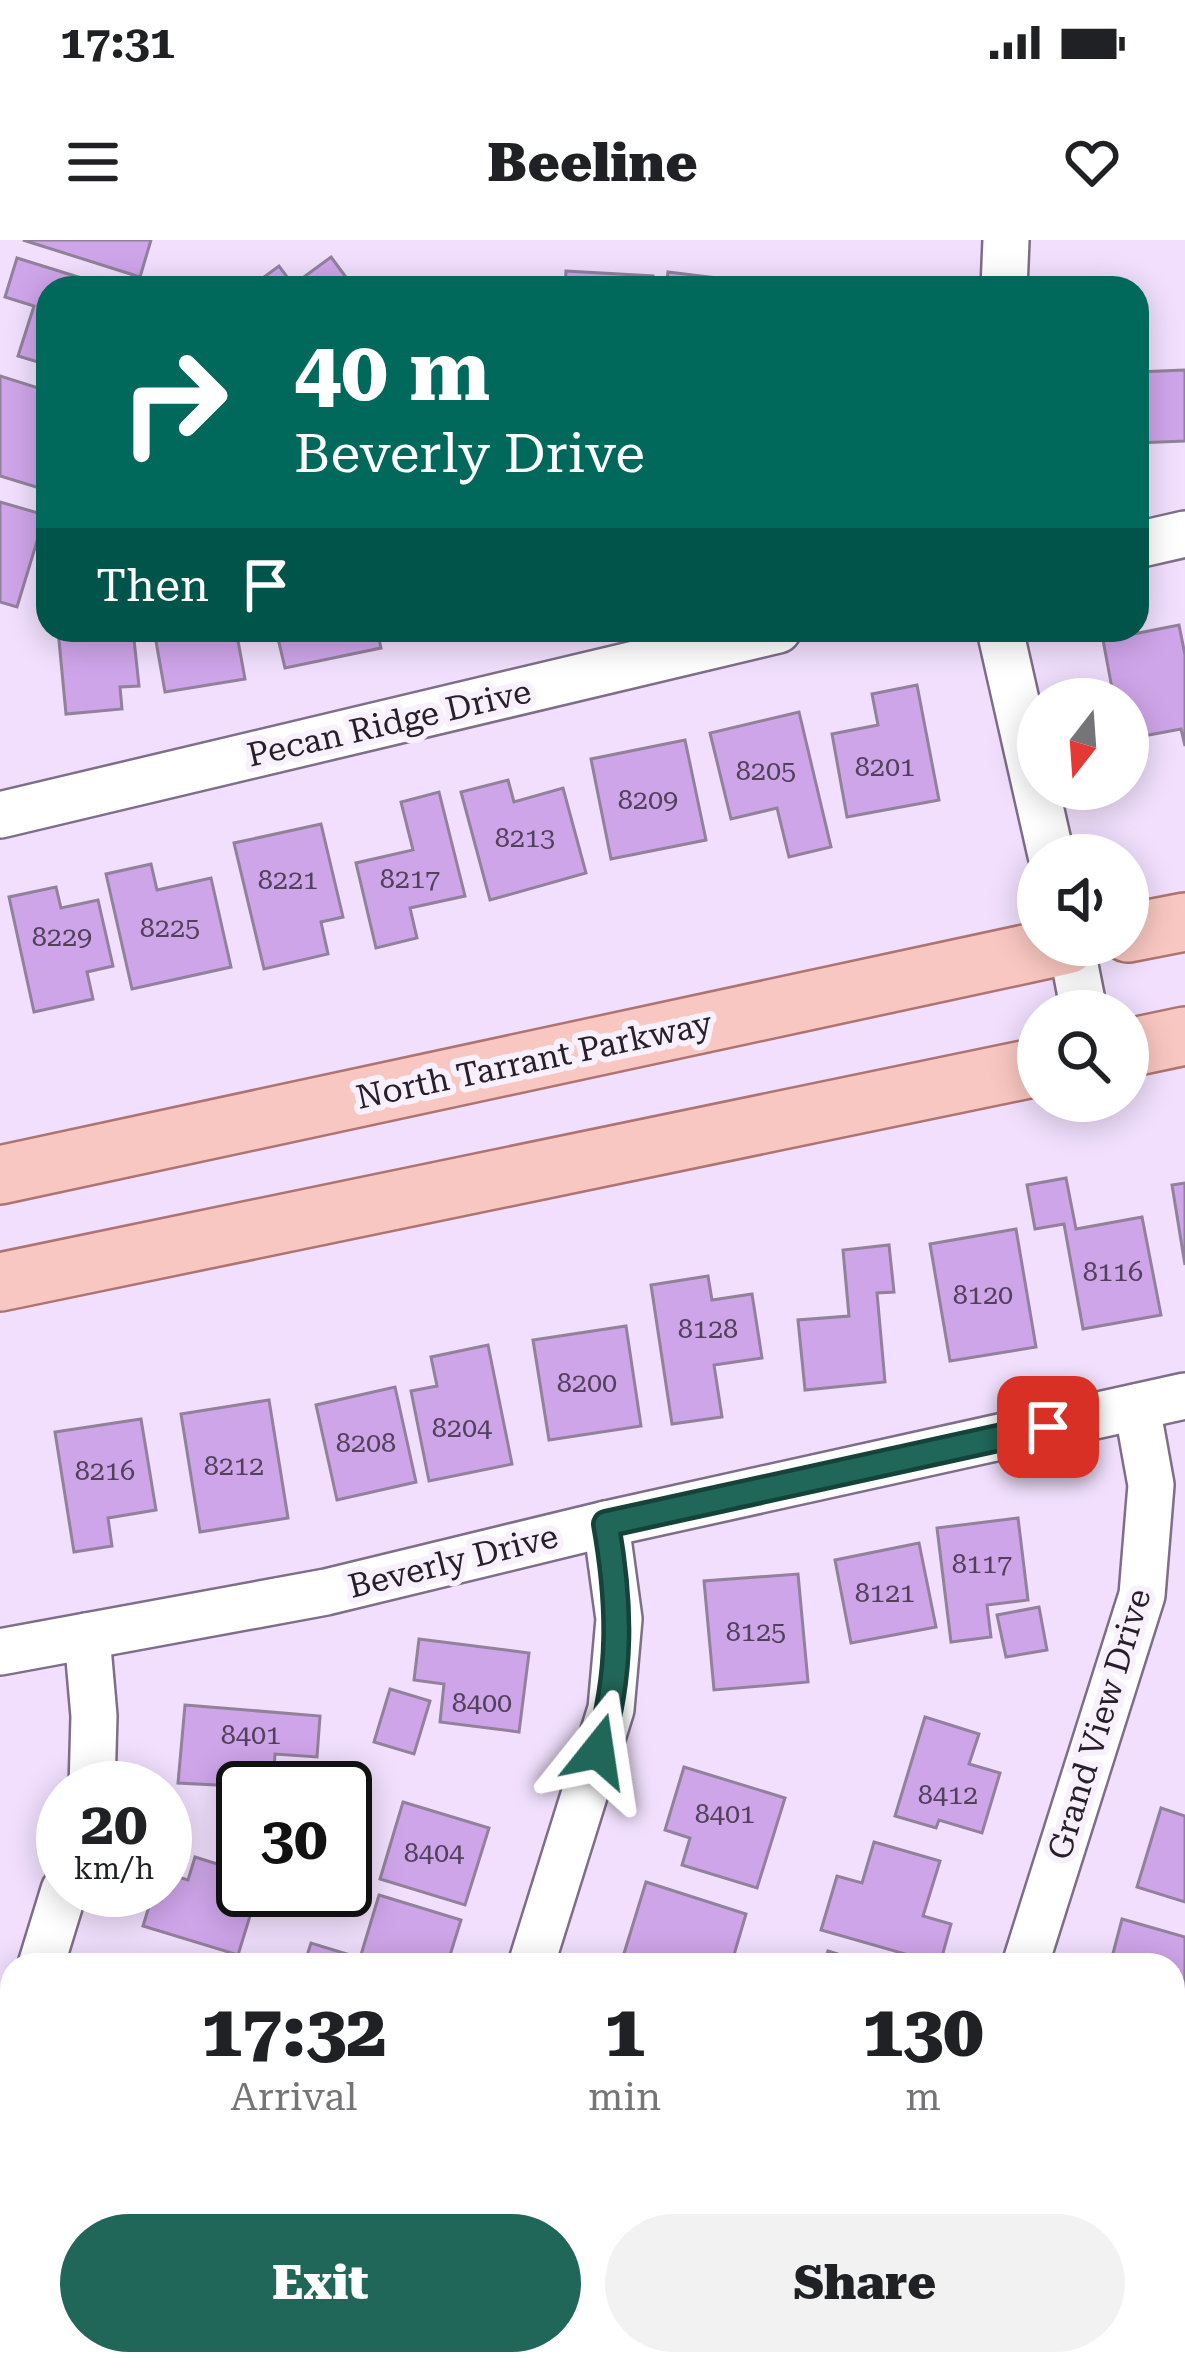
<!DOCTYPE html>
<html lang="en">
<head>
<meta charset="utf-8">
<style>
  :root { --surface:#fff; --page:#f2f2f2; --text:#202124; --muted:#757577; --accent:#216759 }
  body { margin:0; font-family:"Roboto Serif",serif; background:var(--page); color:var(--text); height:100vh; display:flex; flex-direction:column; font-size:45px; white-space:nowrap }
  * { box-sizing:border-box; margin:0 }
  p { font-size:39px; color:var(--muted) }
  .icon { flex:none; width:66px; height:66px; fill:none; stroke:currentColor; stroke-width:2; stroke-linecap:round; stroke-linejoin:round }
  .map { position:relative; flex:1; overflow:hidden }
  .panel { position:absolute; left:0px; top:1713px; width:1185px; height:423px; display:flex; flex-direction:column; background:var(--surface); border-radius:36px 36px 0 0; box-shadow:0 6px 30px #0003 }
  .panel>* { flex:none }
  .top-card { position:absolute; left:36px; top:36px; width:1113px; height:366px; border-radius:36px; box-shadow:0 6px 30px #0003; background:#00695c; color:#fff; overflow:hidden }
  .needle { width:78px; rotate:197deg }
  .fabs { position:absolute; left:1017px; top:438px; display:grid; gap:24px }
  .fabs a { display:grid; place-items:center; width:132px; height:132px; border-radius:50%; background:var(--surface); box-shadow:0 6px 30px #0003; font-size:60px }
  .speed { position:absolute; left:36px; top:1521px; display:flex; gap:24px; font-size:60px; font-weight:700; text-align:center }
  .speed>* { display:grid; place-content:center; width:156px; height:156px; border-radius:50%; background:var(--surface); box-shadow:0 6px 30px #0003; line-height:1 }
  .speed small { font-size:30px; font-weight:400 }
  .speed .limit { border:6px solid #111; border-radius:18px; background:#fff; color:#111 }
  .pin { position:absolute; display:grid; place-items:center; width:102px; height:102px; color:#fff; margin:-51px; border-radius:24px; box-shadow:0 6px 18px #0006 }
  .me { position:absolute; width:132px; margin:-66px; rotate:15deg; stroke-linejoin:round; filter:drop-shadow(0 0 9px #0008) }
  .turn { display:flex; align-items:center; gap:42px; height:252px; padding:0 60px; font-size:54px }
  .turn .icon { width:156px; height:156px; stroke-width:2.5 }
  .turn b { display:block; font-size:84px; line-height:102px }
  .then { display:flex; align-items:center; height:114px; padding:0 60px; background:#0003; gap:24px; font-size:45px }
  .eta { display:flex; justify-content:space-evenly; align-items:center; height:204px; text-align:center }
  .eta b { font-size:72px; font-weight:800; line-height:84px }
  .button { display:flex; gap:24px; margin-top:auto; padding:24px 60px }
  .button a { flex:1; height:138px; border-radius:72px; background:var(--accent); color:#fff; font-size:48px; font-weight:800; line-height:138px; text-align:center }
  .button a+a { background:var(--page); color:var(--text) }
  .status { display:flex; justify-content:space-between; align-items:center; height:84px; padding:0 60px; background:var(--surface); direction:ltr }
  .status svg { height:33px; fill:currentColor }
  header { display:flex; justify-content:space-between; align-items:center; height:156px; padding:0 60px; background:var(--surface); font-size:54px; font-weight:800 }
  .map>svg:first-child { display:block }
</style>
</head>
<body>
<div class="status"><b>17:31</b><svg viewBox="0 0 49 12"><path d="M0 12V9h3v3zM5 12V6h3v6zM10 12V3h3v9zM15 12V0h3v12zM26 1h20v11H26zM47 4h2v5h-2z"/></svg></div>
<header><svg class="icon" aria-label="menu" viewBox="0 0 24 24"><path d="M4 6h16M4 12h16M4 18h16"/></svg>Beeline<svg class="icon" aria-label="heart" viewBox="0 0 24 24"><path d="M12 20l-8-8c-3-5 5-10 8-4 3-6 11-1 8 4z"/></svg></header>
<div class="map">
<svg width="1185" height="2135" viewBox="0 0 1185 2135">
  <rect width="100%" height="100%" fill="#f1dffd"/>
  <g fill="#cfa5ea" stroke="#91819b" stroke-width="3">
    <path d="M23 0H151L140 37Z"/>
    <path d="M331 17 354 48H249L279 26 293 45Z"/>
    <path d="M17 18 104 45 48 48V125L18 116 34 66 5 57Z"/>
    <path d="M566 31 653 36V48H565Z"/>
    <path d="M668 32 759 43 758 48H666Z"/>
    <path d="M1185 130V201L1137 203V132Z"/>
    <path d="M0 136 48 151 46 250 0 236Z"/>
    <path d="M0 262 45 275 17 367 0 362Z"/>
    <path d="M1179 385 1185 415V506L1181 489 1128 499V459H1114L1103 400Z"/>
    <path d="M58 390H133L139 446 120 447 122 469 66 474Z"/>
    <path d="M154 390H236L245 439 165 452Z"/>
    <path d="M276 390H377L381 408 285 428Z"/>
    <path d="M917 445 939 560 847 577 832 494 878 485 872 454Z"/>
    <path d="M799 472 831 607 789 617 777 568 731 579 710 493Z"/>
    <path d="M685 500 706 600 611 619 591 519Z"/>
    <path d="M508 540 514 562 563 548 586 633 490 660 461 552Z"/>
    <path d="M439 552 465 656 410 668 417 698 376 708 356 623 413 610 401 562Z"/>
    <path d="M321 584 343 677 321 682 328 714 264 729 234 603Z"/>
    <path d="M151 624 157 650 211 638 231 727 132 749 106 634Z"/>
    <path d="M56 647 61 668 98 660 113 726 87 732 93 759 34 772 9 657Z"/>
    <path d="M1066 938 1076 989 1142 977 1161 1075 1083 1089 1064 984 1035 989 1027 945Z"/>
    <path d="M1185 943V1025L1172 945Z"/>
    <path d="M1016 989 1036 1107 950 1121 930 1004Z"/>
    <path d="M889 1005 894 1052 877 1053 885 1142 805 1150 798 1080 849 1076 843 1010Z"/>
    <path d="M708 1036 712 1060 752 1054 762 1118 714 1125 722 1177 672 1184 651 1045Z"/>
    <path d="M626 1086 641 1186 549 1200 533 1100Z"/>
    <path d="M488 1105 512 1224 429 1241 411 1151 437 1146 431 1117Z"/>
    <path d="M395 1147 416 1242 337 1260 316 1165Z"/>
    <path d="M269 1160 288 1278 200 1292 181 1174Z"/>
    <path d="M141 1179 156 1270 108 1278 112 1306 74 1312 55 1192Z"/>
    <path d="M1018 1278 1028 1360 987 1365 991 1397 951 1402 937 1288Z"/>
    <path d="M919 1303 936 1387 851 1403 835 1320Z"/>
    <path d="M798 1334 808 1442 714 1450 704 1341Z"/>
    <path d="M1039 1367 1047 1410 1006 1417 997 1375Z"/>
    <path d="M419 1399 529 1413 519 1492 440 1482 444 1444 414 1440Z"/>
    <path d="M390 1449 430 1461 414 1514 374 1502Z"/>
    <path d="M185 1465 320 1476 317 1517 275 1514 273 1548 178 1543Z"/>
    <path d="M925 1477 979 1494 969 1524 1000 1533 982 1593 939 1580 936 1588 895 1576Z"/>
    <path d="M684 1527 785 1558 757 1648 682 1625 690 1598 665 1590Z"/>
    <path d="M403 1562 489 1588 465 1665 380 1639Z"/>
    <path d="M1161 1568 1185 1576V1662L1137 1647Z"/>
    <path d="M874 1602 940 1621 923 1676 951 1684 940 1724 821 1690 837 1636 862 1643Z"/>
    <path d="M195 1617 243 1632V1650H258L238 1715 143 1686 154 1650H165V1633L188 1640Z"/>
    <path d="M646 1642 746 1674 731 1725H639L622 1720Z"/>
    <path d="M379 1655 461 1680 447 1725H304L311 1703 360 1718Z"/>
    <path d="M1122 1679 1185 1697V1781L1173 1777V1725H1110Z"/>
    <path d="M828 1711 872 1725H824Z"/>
    <path d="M1176 2077 1185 2080V2123L1173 2120Z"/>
    <path d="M49 2124H127L133 2126 130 2135H46Z"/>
    <path d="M704 2124H811L808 2135H700Z"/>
    <path d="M990 2124H1084L1081 2135H1007L988 2129Z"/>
  </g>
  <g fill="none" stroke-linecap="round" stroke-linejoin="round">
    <defs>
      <g id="minor">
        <path d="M1004 48 1006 0"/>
        <path d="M1137 305 1185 294"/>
        <path d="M1000 390 1051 615"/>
        <path d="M0 575 778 390"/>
        <path d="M1071 705 1084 771"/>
        <path d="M87 1396 94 1476 92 1548"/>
        <path d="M0 1412 326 1352 606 1284 1185 1156"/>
        <path d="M41 1725 64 1650"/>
        <path d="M531 1725 611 1469 619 1379 606 1284"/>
        <path d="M1025 1725 1142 1355 1151 1245 1137 1167"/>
        <path d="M0 1856 12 1817"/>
        <path d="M0 2005 12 2007"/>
        <path d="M417 2124 443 2135"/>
        <path d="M896 2135 900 2124"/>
      </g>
      <g id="major">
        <path d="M1128 693 1185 682"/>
        <path d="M1128 808 1185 796"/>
        <path d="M0 935 1067 705"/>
        <path d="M0 1042 1038 827"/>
      </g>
    </defs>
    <use href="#minor" stroke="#7e6e88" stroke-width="50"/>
    <use href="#major" stroke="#ad7472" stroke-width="62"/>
    <use href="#minor" stroke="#fff" stroke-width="45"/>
    <use href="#major" stroke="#f9c7c1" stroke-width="57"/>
  </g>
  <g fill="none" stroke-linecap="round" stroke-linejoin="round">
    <defs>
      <path id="route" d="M598 1511C622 1434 620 1363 606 1284L1048 1187"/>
    </defs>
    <use href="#route" stroke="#15433a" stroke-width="30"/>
    <use href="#route" stroke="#216759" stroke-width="21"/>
  </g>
  <g text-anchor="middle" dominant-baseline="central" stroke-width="12" stroke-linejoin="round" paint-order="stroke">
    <g font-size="27" fill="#51415b">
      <text x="885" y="527">8201</text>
      <text x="766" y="531">8205</text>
      <text x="648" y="560">8209</text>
      <text x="525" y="598">8213</text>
      <text x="410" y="639">8217</text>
      <text x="288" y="640">8221</text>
      <text x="170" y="688">8225</text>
      <text x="62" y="697">8229</text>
      <text x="1113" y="1032">8116</text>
      <text x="983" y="1055">8120</text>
      <text x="708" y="1089">8128</text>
      <text x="587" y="1143">8200</text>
      <text x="462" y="1188">8204</text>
      <text x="366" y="1203">8208</text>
      <text x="234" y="1226">8212</text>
      <text x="105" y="1231">8216</text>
      <text x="982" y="1324">8117</text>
      <text x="885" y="1353">8121</text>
      <text x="756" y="1392">8125</text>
      <text x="482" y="1463">8400</text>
      <text x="251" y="1495">8401</text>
      <text x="948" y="1555">8412</text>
      <text x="725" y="1574">8401</text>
      <text x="434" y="1613">8404</text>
    </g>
    <g font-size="33" fill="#27202b" stroke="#f8f1fd">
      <text transform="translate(389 483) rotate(-13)">Pecan Ridge Drive</text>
      <text transform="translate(534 820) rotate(-12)">North Tarrant Parkway</text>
      <text transform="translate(453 1321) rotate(-14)">Beverly Drive</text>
      <text transform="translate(1099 1484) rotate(-73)">Grand View Drive</text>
    </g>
  </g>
</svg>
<div class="fabs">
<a><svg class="needle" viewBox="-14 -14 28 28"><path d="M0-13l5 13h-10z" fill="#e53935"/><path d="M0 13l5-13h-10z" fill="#757577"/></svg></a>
<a><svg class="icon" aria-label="sound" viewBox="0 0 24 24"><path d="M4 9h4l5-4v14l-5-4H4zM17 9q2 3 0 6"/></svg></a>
<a><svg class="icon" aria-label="search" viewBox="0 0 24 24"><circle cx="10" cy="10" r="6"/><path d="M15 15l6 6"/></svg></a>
</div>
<div class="speed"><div>20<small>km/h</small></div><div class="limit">30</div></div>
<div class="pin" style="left:1048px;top:1187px;background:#d93025"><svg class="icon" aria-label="arrive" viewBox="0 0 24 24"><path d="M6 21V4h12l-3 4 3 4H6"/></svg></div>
<svg class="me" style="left:598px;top:1511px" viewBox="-20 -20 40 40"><path d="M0-17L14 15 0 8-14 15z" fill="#216759" stroke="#fff" stroke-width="4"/></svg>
<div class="top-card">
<div class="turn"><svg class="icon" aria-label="right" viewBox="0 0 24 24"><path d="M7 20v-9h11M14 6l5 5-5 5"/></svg><div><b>40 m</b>Beverly Drive</div></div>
<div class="then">Then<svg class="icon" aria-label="arrive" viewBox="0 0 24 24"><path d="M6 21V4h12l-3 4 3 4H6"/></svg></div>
</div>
<section class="panel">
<div class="eta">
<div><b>17:32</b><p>Arrival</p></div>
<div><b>1</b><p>min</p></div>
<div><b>130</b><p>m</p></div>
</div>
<div class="button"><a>Exit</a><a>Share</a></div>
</section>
</div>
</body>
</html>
